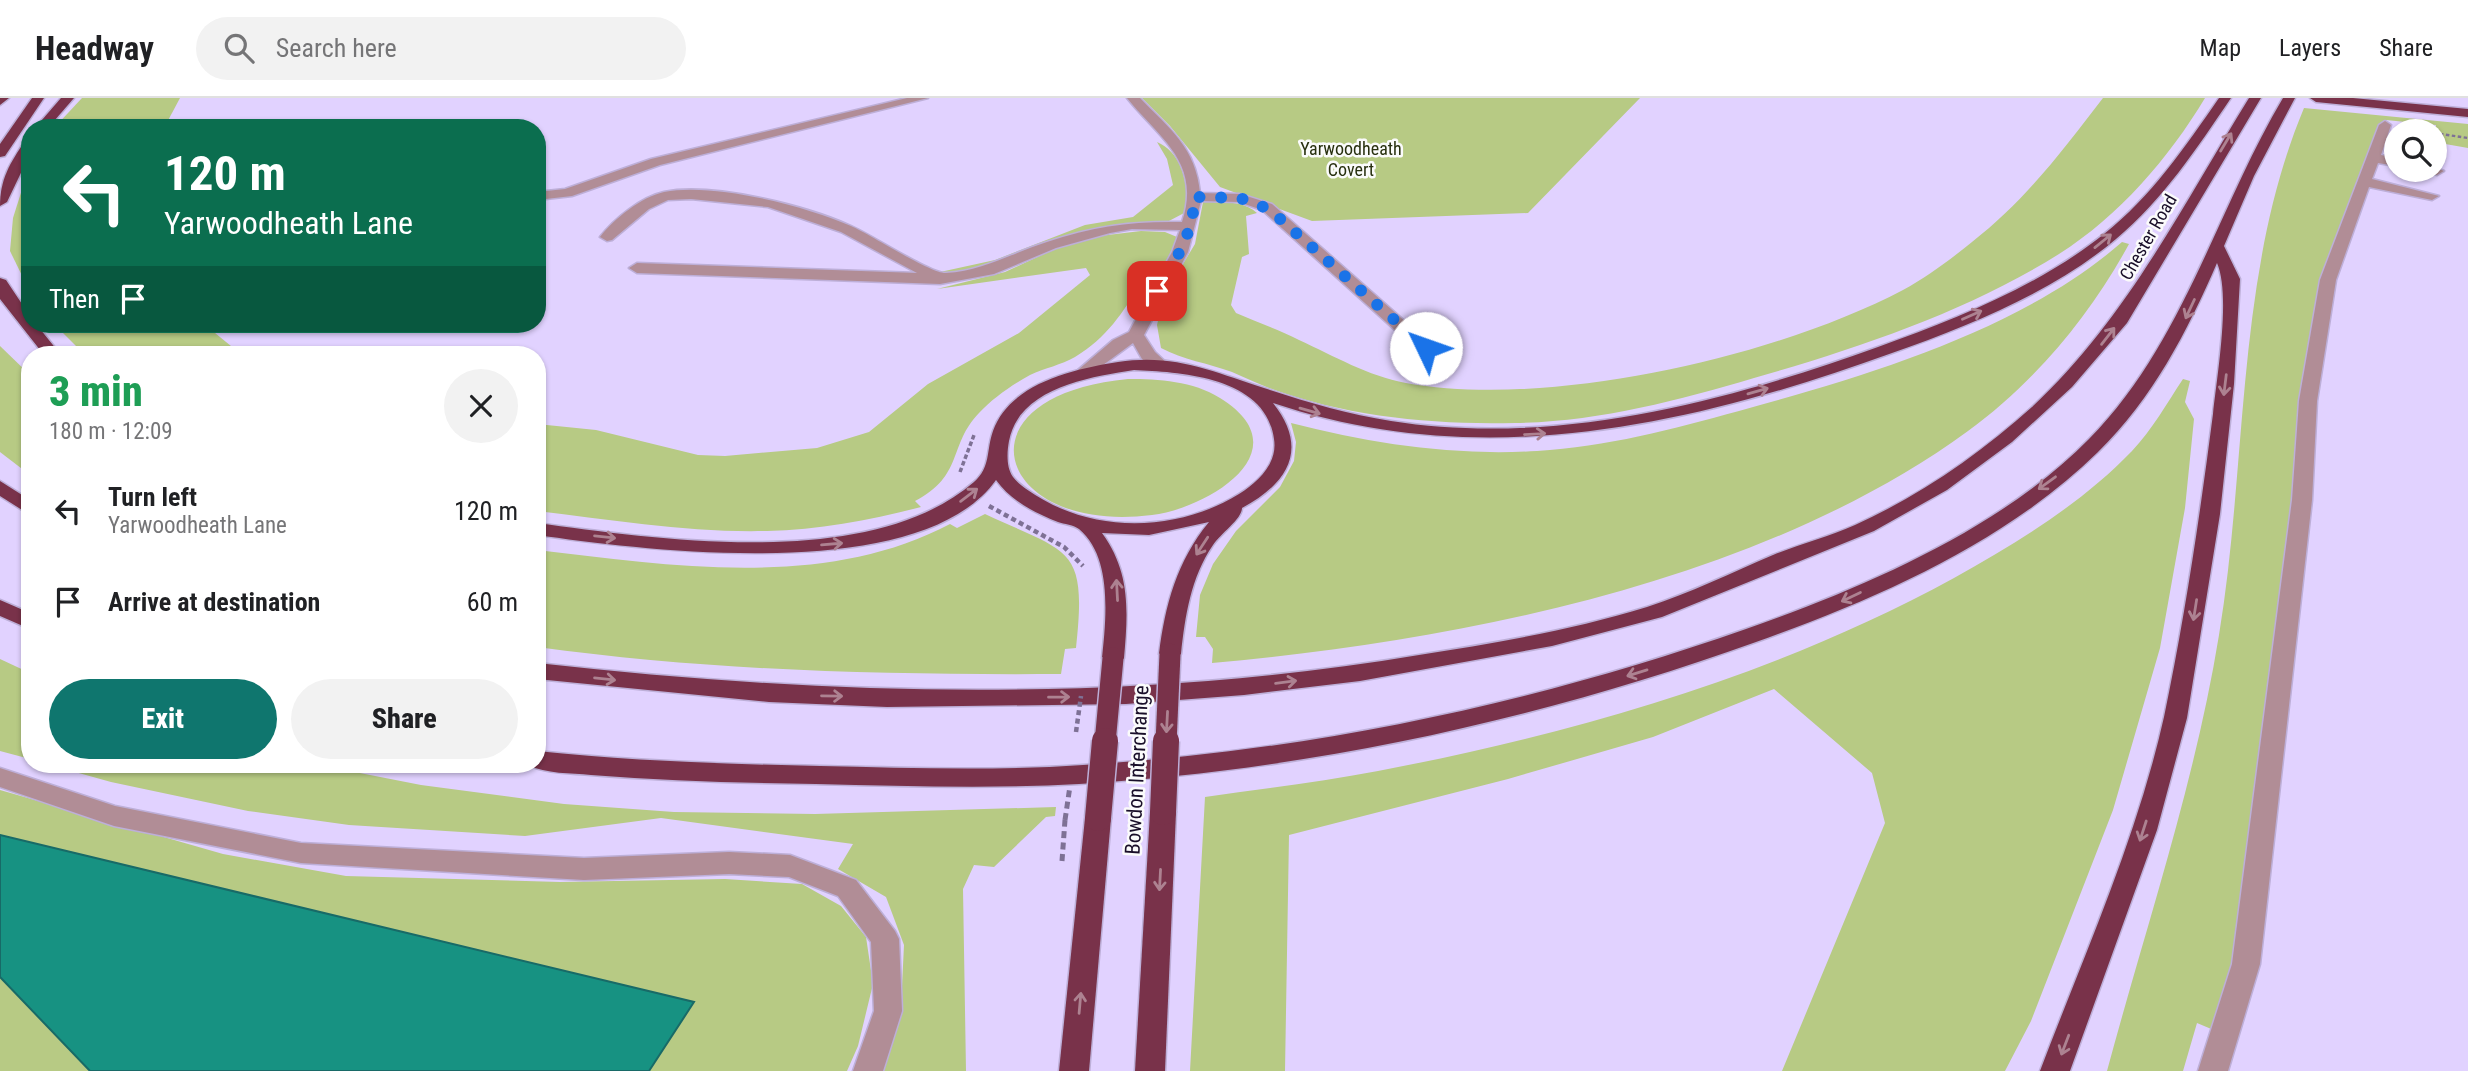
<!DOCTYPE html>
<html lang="en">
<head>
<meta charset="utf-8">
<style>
  :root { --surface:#fff; --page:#f2f2f2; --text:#202124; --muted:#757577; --line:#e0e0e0; --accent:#0f766e }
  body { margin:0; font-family:"Roboto Condensed",sans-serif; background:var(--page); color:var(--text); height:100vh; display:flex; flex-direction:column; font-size:26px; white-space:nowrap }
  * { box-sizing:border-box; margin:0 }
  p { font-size:23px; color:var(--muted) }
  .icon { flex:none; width:38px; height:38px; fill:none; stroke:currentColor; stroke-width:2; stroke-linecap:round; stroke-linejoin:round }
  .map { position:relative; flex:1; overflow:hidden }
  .side { position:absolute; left:21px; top:248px; width:525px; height:427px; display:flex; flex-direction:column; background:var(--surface); border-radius:28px; box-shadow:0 2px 5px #0004 }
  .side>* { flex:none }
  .guide { position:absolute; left:21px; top:21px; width:525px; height:214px; border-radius:28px; box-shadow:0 2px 5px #0004; background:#0b6e4f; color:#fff; overflow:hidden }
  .fabs { position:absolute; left:2384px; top:21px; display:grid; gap:14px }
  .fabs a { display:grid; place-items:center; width:63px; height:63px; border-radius:50%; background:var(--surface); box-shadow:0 2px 5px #0004; font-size:35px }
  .pin { position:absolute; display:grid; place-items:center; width:60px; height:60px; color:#fff; margin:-30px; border-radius:14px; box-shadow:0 4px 10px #0006 }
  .me { position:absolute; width:77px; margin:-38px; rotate:312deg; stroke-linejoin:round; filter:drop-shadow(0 0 5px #0008) }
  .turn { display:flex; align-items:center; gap:24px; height:147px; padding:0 28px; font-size:32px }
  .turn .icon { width:91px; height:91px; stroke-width:2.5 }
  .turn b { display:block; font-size:49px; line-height:60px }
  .then { display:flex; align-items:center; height:66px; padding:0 28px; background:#0003; gap:14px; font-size:26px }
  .round { display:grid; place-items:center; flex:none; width:74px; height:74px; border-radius:37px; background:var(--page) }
  .head { display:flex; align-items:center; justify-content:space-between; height:119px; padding:0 28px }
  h1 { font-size:42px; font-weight:800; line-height:52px; color:#1e9e55 }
  .cta { display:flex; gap:14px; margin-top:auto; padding:14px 28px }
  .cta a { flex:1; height:80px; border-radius:42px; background:var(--accent); color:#fff; font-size:28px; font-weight:800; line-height:80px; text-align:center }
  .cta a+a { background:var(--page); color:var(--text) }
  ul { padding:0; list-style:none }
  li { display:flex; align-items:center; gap:21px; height:91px; padding:0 28px }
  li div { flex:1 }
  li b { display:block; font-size:26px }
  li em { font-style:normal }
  header { display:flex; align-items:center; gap:42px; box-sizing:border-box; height:98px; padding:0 35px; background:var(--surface); border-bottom:2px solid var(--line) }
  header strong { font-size:33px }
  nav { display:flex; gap:38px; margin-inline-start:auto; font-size:24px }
  .search { width:490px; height:63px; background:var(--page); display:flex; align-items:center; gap:18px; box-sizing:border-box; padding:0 24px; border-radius:38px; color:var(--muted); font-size:26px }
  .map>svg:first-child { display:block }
</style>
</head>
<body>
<header>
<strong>Headway</strong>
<div class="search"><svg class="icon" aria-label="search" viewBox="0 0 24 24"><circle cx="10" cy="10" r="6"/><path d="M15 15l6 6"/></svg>Search here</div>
<nav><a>Map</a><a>Layers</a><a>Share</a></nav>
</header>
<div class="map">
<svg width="2468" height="973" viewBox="0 0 2468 973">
  <rect width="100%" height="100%" fill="#e1d2ff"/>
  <g fill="#b7ca84">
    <path d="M82 0H180L164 30H54Z"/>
    <path d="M1142 0H1640L1528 115 1312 123 1220 89 1170 28Z"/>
    <path d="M2103 0H2205C2169 60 2119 118 2059 156 1966 214 1858 250 1754 280 1676 303 1596 324 1515 325 1433 327 1347 319 1269 290 1256 285 1244 279 1232 274 1208 265 1183 262 1161 250L1157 227 1161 210 1166 194 1195 146 1203 104C1220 104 1244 102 1257 115L1246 118 1249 156 1242 159 1231 207 1236 215C1257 224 1279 232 1299 242 1334 258 1368 278 1406 285 1549 311 1776 259 1903 192 1927 179 1951 161 1972 144 2025 103 2063 52 2103 0Z"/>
    <path d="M2304 10 2468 26V50L2434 44 2436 27 2386 22 2338 147 2294 423 2235 865 2216 933 2197 925 2183 973H2107C2146 828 2195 685 2219 537 2248 363 2235 175 2304 10Z"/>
    <path d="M1157 44C1183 55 1189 88 1186 114L1167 124 1114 128 990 171 946 178 940 174 995 162 1085 127 1133 119 1173 87 1167 61Z"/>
    <path d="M30 66V194L10 153 13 120Z"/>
    <path d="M1141 133 1165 134 1177 139 1172 154 1151 185 1142 184C1123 214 1107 240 1075 259 1061 267 1045 270 1030 277 1012 287 993 300 979 315 948 347 964 378 915 403L921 409C871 422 819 432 767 433 691 435 613 422 537 413V326L596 332 698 357 725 358 817 350 869 334 928 286 1019 235 1090 177 1086 170 937 191 1005 174 1061 148 1091 139Z"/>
    <path d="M2122 144 2129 146C2090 218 2034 285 1968 333 1763 483 1460 543 1212 565L1213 551 1205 539H1196L1200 497 1213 466 1236 433 1280 389 1294 363 1296 344 1291 325C1372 346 1453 358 1537 353 1606 349 1673 331 1739 313 1866 278 2022 232 2122 144Z"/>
    <path d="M54 226H204L242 257H85Z"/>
    <path d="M0 248 30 277V377L0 354Z"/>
    <path d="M1128 281C1159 281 1193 283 1220 300 1304 352 1209 410 1152 417 996 437 951 298 1128 281Z"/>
    <path d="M2183 281 2190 283 2185 304 2194 321 2185 410 2160 550 2113 712 2031 923 2005 973H1782L1885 725 1872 675 1774 591 1653 639 1508 681 1289 737 1285 973H1190L1205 699C1262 691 1321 684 1378 673 1577 635 1777 577 1954 480 2018 444 2081 406 2132 353 2152 332 2167 305 2183 281Z"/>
    <path d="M985 416C1071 456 1087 448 1076 550L1065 551 1061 576C886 577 711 573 537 549V452C672 468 825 492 950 426L957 430Z"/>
    <path d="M0 561 30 575V661L0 653Z"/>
    <path d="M50 667H319L421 687 564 706 674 714 815 716 1056 709 1055 718 1046 719 994 769 974 767 963 791 966 973H883L901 909 904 847 886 799 838 771 853 746 661 720 525 738 349 727 248 713 111 684Z"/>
    <path d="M0 692 223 756 346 778 560 784 725 781 802 786 841 808 866 839 873 886 858 948 847 973H649L694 904 0 737Z"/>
    <path d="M0 879 90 973H0Z"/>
  </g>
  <path fill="#179282" stroke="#186a67" stroke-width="2" d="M0 737 694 904 649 973H90L0 879Z"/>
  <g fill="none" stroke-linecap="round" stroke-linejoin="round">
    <defs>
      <g id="minor">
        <path d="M907 0H928L660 67 572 98 537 102V94L565 91 651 61Z"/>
        <path d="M1127 0H1140C1170 31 1196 50 1200 95L1240 96 1272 106 1450 263 1453 267 1450 271H1438L1262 112 1239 104 1201 103 1188 154 1144 237 1155 254 1169 267 1166 271H1154L1142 261 1133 245 1084 281 1078 280 1075 276 1078 272 1113 242 1129 234 1172 154 1180 132 1132 131 1110 135 1056 150 994 176 940 186 637 175 629 170 637 165 917 175 841 134 768 109 691 101 668 102 649 111 612 142 607 143 600 139C614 121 641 99 664 94 713 84 806 108 851 128 870 136 931 176 946 175 983 173 1012 155 1047 144 1094 128 1133 123 1182 124 1202 64 1159 40 1127 0Z"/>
        <path d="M2385 23 2391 27 2381 57 2396 60V68L2378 65 2372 81 2439 98 2432 102 2369 89 2336 182 2317 303 2312 402 2260 866 2228 973H2198L2232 866 2292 402 2299 303 2320 182 2379 27Z"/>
        <path d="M2434 69 2444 73 2437 77 2422 72H2434Z"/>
        <path d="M0 670 115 708 301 745 584 760 729 754 790 757 856 782 895 833 899 841 902 913 883 973H853L874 913 871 844 838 798 789 779 729 776 584 782 301 765 114 728 0 689Z"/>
      </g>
      <g id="highway">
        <path d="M0 0H9L0 7Z"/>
        <path d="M32 0H44L5 58 0 59V46Z"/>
        <path d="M61 0H74L48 30H35Z"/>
        <path d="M2219 0H2231C2197 50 2163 102 2116 141 2053 194 1969 228 1892 255 1690 328 1483 375 1273 305 1309 350 1289 385 1242 410 1242 421 1220 436 1213 447 1191 479 1185 518 1181 556L1178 561H1162L1159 556C1165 507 1177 463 1209 424L1149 437 1102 435C1131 475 1128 514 1124 560L1121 566H1105L1102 560C1106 522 1113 459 1079 431 1074 427 1064 426 1058 424 1035 415 1011 403 996 382 921 487 649 453 537 437V425C663 442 871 473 974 384 991 369 986 353 993 333 1010 285 1074 271 1118 264 1174 255 1214 274 1264 290 1306 304 1347 316 1391 323 1555 349 1725 304 1878 249 1956 221 2039 188 2104 136 2151 99 2185 49 2219 0ZM1134 272C1181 274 1266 279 1274 341 1278 365 1258 384 1239 396 1181 432 1102 436 1042 401 1032 395 1020 388 1013 379 1006 369 1007 354 1009 343 1019 290 1089 279 1134 272Z"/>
        <path d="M2249 0H2261L2127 225 2072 289 2012 344 1947 392 1874 433 1662 519 1552 548 1360 583 1244 597 1126 606 887 609 769 604 537 581V565C831 598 1126 606 1419 557 1495 545 1573 532 1647 509 1690 495 1731 475 1773 457 1800 446 1828 439 1855 427 1919 398 1980 356 2032 309 2125 223 2183 107 2249 0Z"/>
        <path d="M2283 0H2295L2254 78 2224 148 2240 181 2234 286 2220 416 2187 620 2157 732 2070 973H2040C2084 857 2137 740 2164 619 2185 519 2200 417 2213 316 2217 278 2231 197 2217 165 2187 234 2153 300 2098 354 2005 445 1877 501 1756 544 1539 622 1309 672 1079 686 991 691 904 688 816 686 741 685 666 683 591 677 571 675 546 676 528 667H537V653C631 663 726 666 820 668 908 670 996 673 1083 667 1309 653 1533 606 1746 531 1863 490 2001 431 2089 341 2183 246 2216 113 2283 0Z"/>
        <path d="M2310 0H2353L2468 11V19L2316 4Z"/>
        <path d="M30 42V56L7 104 0 108C0 81 10 65 25 43Z"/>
        <path d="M0 180 6 182 30 218V226H36L61 257H44L0 201Z"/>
        <path d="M0 383 30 402V417L0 398Z"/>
        <path d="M0 502 30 515V531L0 518Z"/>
        <path d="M1163 704 1172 707 1176 714 1165 973H1135L1150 714 1154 707Z"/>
        <path d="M1098 710 1107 713 1111 720 1089 973H1059L1085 720 1089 713Z"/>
      </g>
    </defs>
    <use href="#minor" stroke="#bdafd8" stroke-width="3"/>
    <use href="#highway" stroke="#bdafd8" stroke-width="3"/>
    <path stroke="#7e7195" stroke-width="2.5" stroke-dasharray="3.5 2.5" stroke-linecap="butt" d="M2434 35 2468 40"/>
    <path stroke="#7e7195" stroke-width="3.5" stroke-dasharray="4.5 2.5" stroke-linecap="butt" d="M960 374 974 337"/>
    <path stroke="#7e7195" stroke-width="4.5" stroke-dasharray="5 3.5" stroke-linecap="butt" d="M989 408 1064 449 1083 468"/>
    <path stroke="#7e7195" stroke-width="5" stroke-dasharray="7 4.5" stroke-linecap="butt" d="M1062 763 1065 722"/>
    <use href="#minor" fill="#b18d96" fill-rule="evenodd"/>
    <use href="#highway" fill="#79324a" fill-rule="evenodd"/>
    <defs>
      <g id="highway-bridge-far1">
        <path d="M1105 645 1113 560"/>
        <path d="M1166 645 1170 556"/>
      </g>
      <g id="highway-bridge">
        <path d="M1163 714 1166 643"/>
        <path d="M1098 720 1105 643"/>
      </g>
    </defs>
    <use href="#highway-bridge-far1" stroke="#bdafd8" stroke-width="24" stroke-linecap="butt"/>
    <use href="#highway-bridge" stroke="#bdafd8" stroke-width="29" stroke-linecap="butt"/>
    <path stroke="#7e7195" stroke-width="4.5" stroke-dasharray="5 3.5" stroke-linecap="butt" d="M1076 634 1081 598"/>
    <path stroke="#7e7195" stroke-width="5" stroke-dasharray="7 4.5" stroke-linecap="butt" d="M1065 722 1070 688"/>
    <use href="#highway-bridge-far1" stroke="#79324a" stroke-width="21"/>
    <use href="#highway-bridge" stroke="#79324a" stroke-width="26"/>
  </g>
  <defs><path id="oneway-shaft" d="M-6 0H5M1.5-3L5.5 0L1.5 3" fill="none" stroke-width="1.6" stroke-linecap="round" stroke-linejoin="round" transform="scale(1.75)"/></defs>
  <g stroke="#ad8291">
    <use href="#oneway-shaft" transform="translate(2226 44) rotate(-59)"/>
    <use href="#oneway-shaft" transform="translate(2103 143) rotate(-39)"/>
    <use href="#oneway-shaft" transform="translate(2190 211) rotate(115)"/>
    <use href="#oneway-shaft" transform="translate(1972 217) rotate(-24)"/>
    <use href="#oneway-shaft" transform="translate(2108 238) rotate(-52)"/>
    <use href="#oneway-shaft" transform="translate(2225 287) rotate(97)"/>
    <use href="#oneway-shaft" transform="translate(1758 293) rotate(-16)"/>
    <use href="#oneway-shaft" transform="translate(1310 313) rotate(16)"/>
    <use href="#oneway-shaft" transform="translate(1535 336) rotate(-3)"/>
    <use href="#oneway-shaft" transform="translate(2047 385) rotate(144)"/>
    <use href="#oneway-shaft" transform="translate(969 397) rotate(-37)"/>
    <use href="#oneway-shaft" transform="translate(605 439) rotate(6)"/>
    <use href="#oneway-shaft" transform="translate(832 446) rotate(-5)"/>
    <use href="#oneway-shaft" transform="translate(1202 448) rotate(123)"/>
    <use href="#oneway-shaft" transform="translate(1117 492) rotate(-93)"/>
    <use href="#oneway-shaft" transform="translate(1851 499) rotate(154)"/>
    <use href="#oneway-shaft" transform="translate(2195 512) rotate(99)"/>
    <use href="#oneway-shaft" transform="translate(1637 575) rotate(163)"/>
    <use href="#oneway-shaft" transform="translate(605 581) rotate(6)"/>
    <use href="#oneway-shaft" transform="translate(1286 584) rotate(-7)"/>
    <use href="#oneway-shaft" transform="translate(832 598) rotate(1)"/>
    <use href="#oneway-shaft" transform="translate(1059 599) rotate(-1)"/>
    <use href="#oneway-shaft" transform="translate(1167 624) rotate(93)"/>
    <use href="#oneway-shaft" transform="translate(2143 733) rotate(108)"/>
    <use href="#oneway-shaft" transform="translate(1160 782) rotate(93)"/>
    <use href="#oneway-shaft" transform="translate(1080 905) rotate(-85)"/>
    <use href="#oneway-shaft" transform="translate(2065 947) rotate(111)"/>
  </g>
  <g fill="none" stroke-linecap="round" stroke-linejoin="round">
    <path stroke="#1a73e8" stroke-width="12" stroke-dasharray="0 21.6" d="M1157 193C1174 165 1195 133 1194 99L1240 100 1269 111 1426 250"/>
  </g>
  <g text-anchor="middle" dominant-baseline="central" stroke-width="5" stroke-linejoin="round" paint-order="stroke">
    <g font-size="18" fill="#28300f" stroke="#fbfbfb">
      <text x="1351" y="50">Yarwoodheath<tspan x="1351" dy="21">Covert</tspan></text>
    </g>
    <g font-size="18" fill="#190e29" stroke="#fbfbfb">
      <text transform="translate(2148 139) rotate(-60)">Chester Road</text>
    </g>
    <g font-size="21" fill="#190e29" stroke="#fbfbfb">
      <text transform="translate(1137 672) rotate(-87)">Bowdon Interchange</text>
    </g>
  </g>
</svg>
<div class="fabs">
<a><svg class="icon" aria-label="search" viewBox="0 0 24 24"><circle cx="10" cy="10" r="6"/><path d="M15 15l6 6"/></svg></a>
</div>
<div class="pin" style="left:1157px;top:193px;background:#d93025"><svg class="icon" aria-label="arrive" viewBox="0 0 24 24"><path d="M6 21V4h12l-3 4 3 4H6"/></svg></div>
<svg class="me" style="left:1426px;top:250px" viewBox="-20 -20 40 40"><circle r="19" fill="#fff"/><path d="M0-13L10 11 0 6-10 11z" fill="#1a73e8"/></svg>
<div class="guide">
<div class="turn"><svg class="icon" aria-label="left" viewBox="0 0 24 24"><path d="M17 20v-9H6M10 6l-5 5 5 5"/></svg><div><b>120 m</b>Yarwoodheath Lane</div></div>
<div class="then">Then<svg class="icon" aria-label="arrive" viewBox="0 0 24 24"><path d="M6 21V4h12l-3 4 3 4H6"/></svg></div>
</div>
<section class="side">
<div class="head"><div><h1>3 min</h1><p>180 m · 12:09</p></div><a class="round"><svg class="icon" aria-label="close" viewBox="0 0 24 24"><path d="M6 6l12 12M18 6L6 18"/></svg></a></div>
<ul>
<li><svg class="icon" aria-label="left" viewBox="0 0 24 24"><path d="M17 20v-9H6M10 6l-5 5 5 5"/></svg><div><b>Turn left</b><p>Yarwoodheath Lane</p></div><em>120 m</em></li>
<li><svg class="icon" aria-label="arrive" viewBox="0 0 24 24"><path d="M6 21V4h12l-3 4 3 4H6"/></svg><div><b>Arrive at destination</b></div><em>60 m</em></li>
</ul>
<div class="cta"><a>Exit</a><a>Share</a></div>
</section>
</div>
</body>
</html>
